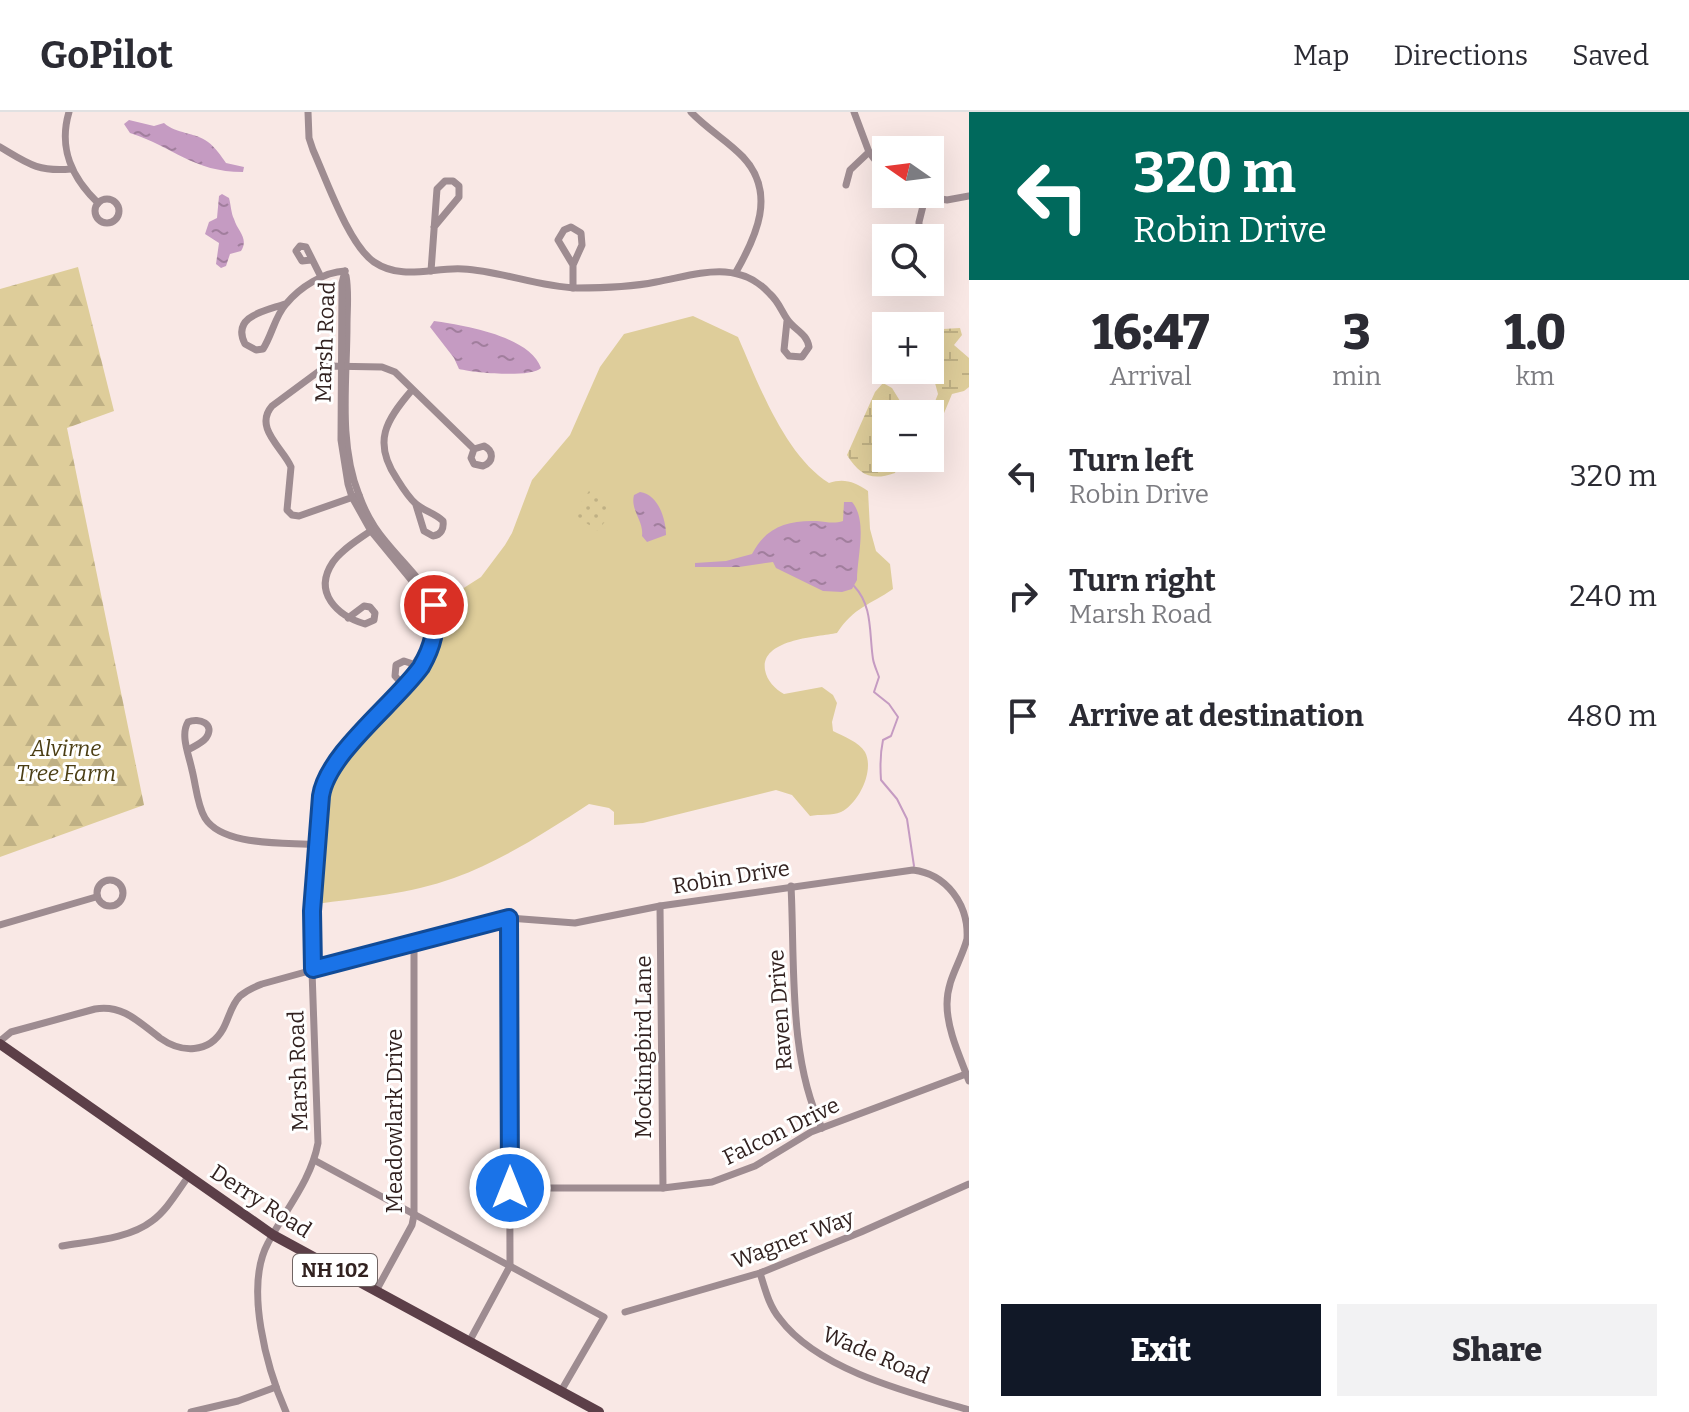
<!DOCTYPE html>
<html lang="en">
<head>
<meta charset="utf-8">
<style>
  :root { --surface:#fff; --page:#f2f2f3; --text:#2b2b33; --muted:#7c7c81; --line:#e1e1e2; --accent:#111827 }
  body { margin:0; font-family:Bitter,serif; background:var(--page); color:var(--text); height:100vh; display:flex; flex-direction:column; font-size:30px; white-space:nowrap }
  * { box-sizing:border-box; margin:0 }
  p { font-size:26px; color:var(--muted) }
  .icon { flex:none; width:44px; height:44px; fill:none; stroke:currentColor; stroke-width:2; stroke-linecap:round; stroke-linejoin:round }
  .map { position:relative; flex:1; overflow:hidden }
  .side { display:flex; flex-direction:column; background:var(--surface); width:720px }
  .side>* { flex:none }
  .guide { background:#00695c; color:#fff; overflow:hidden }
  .needle { width:52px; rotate:284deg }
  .controls { position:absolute; left:872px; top:24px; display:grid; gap:16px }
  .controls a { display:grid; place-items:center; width:72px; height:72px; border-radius:0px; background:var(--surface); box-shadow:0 8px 32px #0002; font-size:40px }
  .pin { position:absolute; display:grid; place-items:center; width:68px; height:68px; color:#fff; margin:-34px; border:4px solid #fff; border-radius:50%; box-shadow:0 2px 8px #0007 }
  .me { position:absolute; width:88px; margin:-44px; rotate:0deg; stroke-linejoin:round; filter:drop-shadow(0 0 6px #0008) }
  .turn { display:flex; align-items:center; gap:28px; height:168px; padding:0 32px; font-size:36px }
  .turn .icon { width:104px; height:104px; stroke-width:2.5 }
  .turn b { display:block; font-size:56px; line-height:68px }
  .eta { display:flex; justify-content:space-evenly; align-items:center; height:136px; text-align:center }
  .eta b { font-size:48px; font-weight:800; line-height:56px }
  .primary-button { display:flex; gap:16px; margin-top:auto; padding:16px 32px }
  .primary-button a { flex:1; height:92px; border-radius:0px; background:var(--accent); color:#fff; font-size:32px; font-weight:800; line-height:92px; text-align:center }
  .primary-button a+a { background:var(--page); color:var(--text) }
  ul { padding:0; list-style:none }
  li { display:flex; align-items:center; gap:24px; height:120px; padding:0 32px }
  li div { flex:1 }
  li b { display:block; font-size:30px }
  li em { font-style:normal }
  header { display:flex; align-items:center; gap:48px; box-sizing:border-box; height:112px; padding:0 40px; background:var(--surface); border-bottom:2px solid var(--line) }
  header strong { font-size:38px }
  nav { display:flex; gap:44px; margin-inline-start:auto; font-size:28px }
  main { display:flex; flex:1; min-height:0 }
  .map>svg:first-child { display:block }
</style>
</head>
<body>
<header>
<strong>GoPilot</strong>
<nav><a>Map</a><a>Directions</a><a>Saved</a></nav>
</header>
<main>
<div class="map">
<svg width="969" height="1300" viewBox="0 0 969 1300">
  <defs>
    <pattern id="forest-firs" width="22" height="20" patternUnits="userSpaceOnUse" patternTransform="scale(2)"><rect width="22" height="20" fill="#decd9a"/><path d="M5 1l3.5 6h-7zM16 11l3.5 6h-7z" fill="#bfb084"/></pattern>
    <pattern id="wetland-marsh" width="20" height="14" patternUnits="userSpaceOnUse" patternTransform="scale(2)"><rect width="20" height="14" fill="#decd9a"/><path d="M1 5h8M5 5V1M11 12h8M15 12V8" fill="none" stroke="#bfb084"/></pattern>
    <pattern id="park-dots" width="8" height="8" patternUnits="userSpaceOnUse" patternTransform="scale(2)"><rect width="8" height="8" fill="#decd9a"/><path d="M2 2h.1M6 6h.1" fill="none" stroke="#bfb084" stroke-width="1.8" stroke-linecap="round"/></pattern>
    <pattern id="water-ripples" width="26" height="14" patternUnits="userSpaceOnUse" patternTransform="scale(2)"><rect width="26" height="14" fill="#c59bc2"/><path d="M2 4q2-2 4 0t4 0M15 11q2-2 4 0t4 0" fill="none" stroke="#a17e9d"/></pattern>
  </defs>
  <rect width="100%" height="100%" fill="#f9e8e5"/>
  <path fill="#decd9a" d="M693 204 738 225C758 271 785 344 829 371 844 366 855 370 868 379L870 417 876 439 890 452 893 477C870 493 854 495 837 521 817 525 760 527 765 558 767 569 775 577 784 582L822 575 833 583 837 591 832 610 833 619C843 624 859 630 865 640 875 659 858 692 841 700 832 704 819 702 810 704L792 683 776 678 643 711 614 713V700L609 696 589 692C546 720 503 748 454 766 410 782 361 786 315 792L326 672 344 644 398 588 424 555 438 522 437 493 481 465 505 433 512 421 532 368 570 323 600 255 624 222Z"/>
  <path fill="url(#forest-firs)" d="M78 155 114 299 67 316 144 693 0 745V177Z"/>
  <g fill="url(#wetland-marsh)">
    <path d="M960 216 962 223 954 233 969 246V275L964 279 952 282 942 306 930 312V302L938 282 932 260 936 235 943 217Z"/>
    <path d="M883 271 892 276 908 302H886V346H901L895 361C872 369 860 364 847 343L875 280Z"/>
  </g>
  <path fill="url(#park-dots)" d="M589 379 614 397 598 419 573 402Z"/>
  <g fill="url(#water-ripples)">
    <path d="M129 8 154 14 164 11C176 22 195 20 208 30 215 35 221 44 226 51L244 55 243 60C193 60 174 35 130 21L124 12Z"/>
    <path d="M222 82 229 86C231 93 231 101 234 107 238 120 249 126 241 139L230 142 226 154 221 156 216 152 219 131 205 122 209 110 217 106 219 84Z"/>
    <path d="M434 209C463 213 530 224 541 256 531 266 475 261 459 257L454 246 430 215Z"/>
    <path d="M640 380C658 382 666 407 666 423L647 430 642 424C644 409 630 398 634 383Z"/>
    <path d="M844 390H852C868 409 857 445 857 468L852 477 842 480 823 479 776 456 773 450 739 455H695V451L726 449 752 442C766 415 787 408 817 409 827 410 834 412 843 409Z"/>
  </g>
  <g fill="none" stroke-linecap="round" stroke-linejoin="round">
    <path stroke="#c59bc2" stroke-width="2" d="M854 474C873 494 869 521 873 547 874 553 877 559 879 565L874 580 889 592 898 605 891 624 883 628C880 642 880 654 881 668L897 687 907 707 914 754"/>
    <g stroke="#9e8c91" stroke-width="7">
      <path d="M69 0C58 37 72 66 98 91"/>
      <path d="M308 0 309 26 313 38C326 67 349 133 374 150 402 169 433 155 463 157 502 159 538 175 577 176 603 176 631 175 656 170 696 163 738 146 770 182 778 189 781 198 787 207 794 218 807 221 809 235L802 245 789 244 784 238 787 209"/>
      <path d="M691 0C707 17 728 29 743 45 777 81 756 125 736 160"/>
      <path d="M854 0 869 40 886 62"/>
      <path d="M0 35C27 51 37 60 71 57"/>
      <path d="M846 73 850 58 869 40"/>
      <path d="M914 82 947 88 969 84"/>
      <circle cx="107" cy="99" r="12"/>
      <path d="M919 126V110L925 86"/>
      <path d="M311 148 302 149 296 139 300 134 306 135 321 165"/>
      <path d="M573 153 558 128 564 118 571 115 581 121 582 133 573 153V176"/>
      <path d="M431 159 437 77 445 69H453L459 74V85L434 115"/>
      <path d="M346 164C349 180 347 197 347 213 347 268 338 331 359 383 365 400 374 416 386 430 414 465 452 490 429 540 423 553 415 566 403 573"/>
      <path d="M897 170 906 175 913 170"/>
      <path d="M285 192C265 199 231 204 245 232L256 238 263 237C272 223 275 204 286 192 300 175 324 160 345 159"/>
      <path d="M412 278C386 308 372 330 397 367 402 375 409 386 416 392 424 399 435 401 443 409 444 417 441 423 433 424L424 419 416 393"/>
      <path d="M359 383 299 404 292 403 287 398 291 355C284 337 253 316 272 294L326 254 382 255 395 260 474 337 484 334C494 339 494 350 483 354L474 352 471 346 474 337"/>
      <path d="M348 506 364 494 370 495 375 501 374 508 365 512C338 504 312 481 333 450 343 436 360 427 373 417"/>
      <path d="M403 573 395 564 396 553 404 549 419 554"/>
      <path d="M188 638C193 635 202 631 206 626 216 612 199 605 188 610 180 623 189 643 192 658 196 673 197 693 205 706 223 735 286 730 317 733"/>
      <circle cx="110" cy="781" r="13"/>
      <path d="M791 774C795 850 788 947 822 1016"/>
      <path d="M660 794 663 1076"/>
      <path d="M0 813 96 785"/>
      <path d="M0 929 11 920 95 897C122 892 139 910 160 926 181 941 209 942 223 917 229 906 231 893 240 884 246 879 254 875 262 872L494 808 509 806 575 811 660 794 913 758C946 762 969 792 967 827 961 850 947 867 947 892 947 918 960 945 969 969"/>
      <path d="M314 1048 604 1205 561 1279"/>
      <path d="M510 1076H663L712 1070 755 1054 811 1020 966 962"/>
      <path d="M62 1134C90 1129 129 1127 152 1109 167 1098 177 1080 188 1065"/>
      <path d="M760 1161C765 1177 769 1194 780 1207 818 1258 910 1281 969 1298"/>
      <path d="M376 1179 412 1113 414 1103V830"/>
      <path d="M625 1200 760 1161 861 1120 969 1072"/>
      <path d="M469 1230 510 1154 509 806"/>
      <path d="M191 1300 238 1289 276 1275"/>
      <path d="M286 1300C267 1257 244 1175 268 1131 285 1098 311 1069 318 1031L311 830 322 675C334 637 380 606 403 573L406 565 428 531 429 503 426 490 417 475 371 419 352 385 348 372 341 328 342 171 345 159"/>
    </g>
    <path stroke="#5c3f48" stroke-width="10" d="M0 932 273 1123 599 1300"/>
  </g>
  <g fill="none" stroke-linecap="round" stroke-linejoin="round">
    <defs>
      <path id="route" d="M434 493C437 517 433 534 421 555 395 591 327 642 321 684L312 799 313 857 509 806 510 1076"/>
    </defs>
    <use href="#route" stroke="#114b97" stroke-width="20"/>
    <use href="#route" stroke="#1a73e8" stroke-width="14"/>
  </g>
  <g text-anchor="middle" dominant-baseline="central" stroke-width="6" stroke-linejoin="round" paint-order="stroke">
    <rect fill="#fff" stroke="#706463" stroke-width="2" x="293" y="1142" width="84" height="32" rx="6"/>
    <g font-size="20" font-weight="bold" fill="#322220">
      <text x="335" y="1158">NH 102</text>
    </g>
    <g font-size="22" fill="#322220" stroke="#fff">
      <text transform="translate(325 230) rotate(-88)">Marsh Road</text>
      <text transform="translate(731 765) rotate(-9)">Robin Drive</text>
      <text transform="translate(780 898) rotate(-94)">Raven Drive</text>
      <text transform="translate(643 935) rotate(-90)">Mockingbird Lane</text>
      <text transform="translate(298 959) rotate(-92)">Marsh Road</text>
      <text transform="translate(394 1009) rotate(-90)">Meadowlark Drive</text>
      <text transform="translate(781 1019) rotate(-26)">Falcon Drive</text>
      <text transform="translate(261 1089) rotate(33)">Derry Road</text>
      <text transform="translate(793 1127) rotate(-21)">Wagner Way</text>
      <text transform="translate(876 1243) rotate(23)">Wade Road</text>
    </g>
    <g font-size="22" font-style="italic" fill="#4b3e14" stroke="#fff">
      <text x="66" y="636">Alvirne<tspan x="66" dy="25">Tree Farm</tspan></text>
    </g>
  </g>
</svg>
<div class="controls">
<a><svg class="needle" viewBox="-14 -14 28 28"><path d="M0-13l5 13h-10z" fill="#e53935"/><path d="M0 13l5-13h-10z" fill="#7c7c81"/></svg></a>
<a><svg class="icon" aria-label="search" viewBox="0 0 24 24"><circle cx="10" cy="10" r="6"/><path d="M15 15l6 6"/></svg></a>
<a>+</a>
<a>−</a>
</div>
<div class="pin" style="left:434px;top:493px;background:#d93025"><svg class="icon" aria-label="arrive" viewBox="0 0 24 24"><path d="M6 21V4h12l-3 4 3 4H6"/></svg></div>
<svg class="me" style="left:510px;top:1076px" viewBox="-20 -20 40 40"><circle r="17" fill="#1a73e8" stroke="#fff" stroke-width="3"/><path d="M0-11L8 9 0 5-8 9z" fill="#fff"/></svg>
</div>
<section class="side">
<div class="guide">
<div class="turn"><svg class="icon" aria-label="left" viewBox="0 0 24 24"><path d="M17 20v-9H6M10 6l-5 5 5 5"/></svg><div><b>320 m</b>Robin Drive</div></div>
</div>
<div class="eta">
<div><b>16:47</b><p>Arrival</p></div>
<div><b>3</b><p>min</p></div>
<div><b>1.0</b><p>km</p></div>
</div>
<ul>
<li><svg class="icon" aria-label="left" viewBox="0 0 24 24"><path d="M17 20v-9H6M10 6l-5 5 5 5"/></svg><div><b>Turn left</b><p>Robin Drive</p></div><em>320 m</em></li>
<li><svg class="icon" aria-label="right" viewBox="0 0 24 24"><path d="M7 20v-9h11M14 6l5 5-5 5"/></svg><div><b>Turn right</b><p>Marsh Road</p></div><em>240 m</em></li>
<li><svg class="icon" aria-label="arrive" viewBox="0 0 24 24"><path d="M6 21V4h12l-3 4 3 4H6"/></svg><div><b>Arrive at destination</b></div><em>480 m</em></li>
</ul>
<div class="primary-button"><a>Exit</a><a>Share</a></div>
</section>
</main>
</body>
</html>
